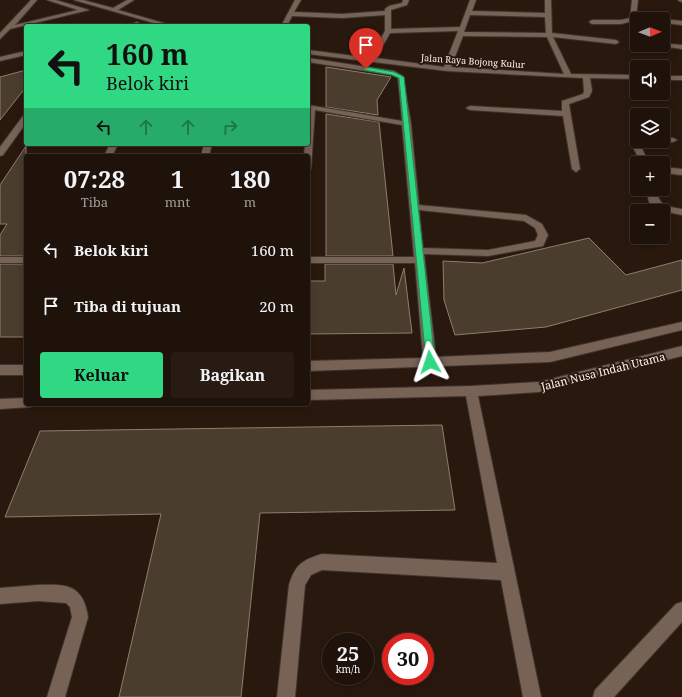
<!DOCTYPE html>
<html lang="id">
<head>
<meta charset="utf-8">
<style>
  :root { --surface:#1f120a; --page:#271b13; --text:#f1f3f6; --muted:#a19e9c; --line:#3c322b; --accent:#30d883 }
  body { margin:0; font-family:"Noto Serif",serif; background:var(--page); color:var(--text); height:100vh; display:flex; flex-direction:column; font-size:15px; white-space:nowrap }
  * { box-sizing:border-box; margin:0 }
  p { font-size:13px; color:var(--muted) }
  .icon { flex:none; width:22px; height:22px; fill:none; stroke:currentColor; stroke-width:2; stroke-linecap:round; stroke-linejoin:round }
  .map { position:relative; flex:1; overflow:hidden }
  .details { position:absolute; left:24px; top:154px; width:286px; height:252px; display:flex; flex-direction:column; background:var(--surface); border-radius:4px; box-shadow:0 2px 10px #0003,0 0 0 1px var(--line) }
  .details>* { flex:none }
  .banner { position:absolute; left:24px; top:24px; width:286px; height:122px; border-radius:4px; box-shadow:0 2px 10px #0003,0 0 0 1px var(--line); background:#30d883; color:#111; overflow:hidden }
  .needle { width:26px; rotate:89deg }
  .tools { position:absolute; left:630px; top:12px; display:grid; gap:8px }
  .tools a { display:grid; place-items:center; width:40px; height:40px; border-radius:4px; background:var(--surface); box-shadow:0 2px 10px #0003,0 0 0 1px var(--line); font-size:20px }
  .speed { position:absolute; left:322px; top:633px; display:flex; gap:8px; font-size:20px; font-weight:700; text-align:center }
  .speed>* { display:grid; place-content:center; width:52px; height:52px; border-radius:50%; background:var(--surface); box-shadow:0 2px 10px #0003,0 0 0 1px var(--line); line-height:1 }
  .speed small { font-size:10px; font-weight:400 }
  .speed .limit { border:6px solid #d22; background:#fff; color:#111 }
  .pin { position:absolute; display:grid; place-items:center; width:34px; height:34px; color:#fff; margin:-41px -17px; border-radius:50% 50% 50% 0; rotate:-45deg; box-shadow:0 0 4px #0007 }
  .pin .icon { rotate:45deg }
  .me { position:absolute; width:44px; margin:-22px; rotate:355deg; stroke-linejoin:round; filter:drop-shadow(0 0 3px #0008) }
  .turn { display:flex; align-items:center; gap:14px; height:84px; padding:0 16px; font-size:18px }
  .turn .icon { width:52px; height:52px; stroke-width:2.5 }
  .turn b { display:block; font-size:28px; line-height:34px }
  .lanes { display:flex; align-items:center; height:38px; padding:0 16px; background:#0003; justify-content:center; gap:20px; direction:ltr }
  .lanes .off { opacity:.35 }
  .eta { display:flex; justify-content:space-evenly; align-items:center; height:68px; text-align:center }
  .eta b { font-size:24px; font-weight:700; line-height:28px }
  .cta { display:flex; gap:8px; margin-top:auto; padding:8px 16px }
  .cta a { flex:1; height:46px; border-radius:4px; background:var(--accent); color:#111; font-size:16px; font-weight:700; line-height:46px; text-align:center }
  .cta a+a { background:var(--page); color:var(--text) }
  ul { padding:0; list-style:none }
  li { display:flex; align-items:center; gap:12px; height:56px; padding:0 16px }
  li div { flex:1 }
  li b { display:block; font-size:15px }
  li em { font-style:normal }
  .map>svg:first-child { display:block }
</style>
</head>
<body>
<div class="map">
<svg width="682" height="697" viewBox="0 0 682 697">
  <rect width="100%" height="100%" fill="#29180e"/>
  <g fill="#4a3d2d" stroke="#8d7e6c">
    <path d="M326 67 391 77 377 100 378 115 326 107Z"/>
    <path d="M26 70V87L0 120V77Z"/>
    <path d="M326 114 379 122 393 256H326Z"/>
    <path d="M26 146V256H0V235L7 224H0V185Z"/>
    <path d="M589 238 626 275 682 260V290L546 327 455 335 444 300 443 261 482 263Z"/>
    <rect x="0" y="264" width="26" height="73"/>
    <path d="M325 264H393L396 295 404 268 412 333 308 334V281H325Z"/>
    <path d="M442 425 455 510 260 513 241 697H119L161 514 5 517 40 431Z"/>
  </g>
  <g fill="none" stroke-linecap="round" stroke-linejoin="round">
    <defs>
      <g id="minor">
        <path d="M31 0H37L15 25 78 10 47 0H56L89 10 10 29 0 39V33Z"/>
        <path d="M74 0H83L113 8 127 0H134L118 10 174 26H164Z"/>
        <path d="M295 0H301L294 12 342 14 385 11V9L389 6 402 3 403 0H409L407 5 391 10V29L460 27 470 0H476L472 11 545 13V0H551L552 33 616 40 619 42 616 44 553 37 571 74 637 75V79L590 78 592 91 589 97 569 104 580 169 576 172 572 169 563 116 470 110 466 108 470 106 562 111V101L583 94 584 91 583 78 447 71 308 54V50L370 58 385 31V15L342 18 292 16 287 26H281ZM470 15 545 17 546 33 464 32ZM458 31 444 67 376 58 390 33ZM463 36 547 37 564 74 451 67Z"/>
        <path d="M632 0H638L636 18 639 19H637V22L633 21 621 24H592L589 22 592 20H621L630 18Z"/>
        <path d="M678 0H682V2L679 1Z"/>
        <path d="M663 19 682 21V25L663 23Z"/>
        <path d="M137 22 139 23V25L127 26Z"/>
        <path d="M670 44 682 45V49L668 47 667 46Z"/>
        <path d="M26 51V55L0 61V57Z"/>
        <path d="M308 58 394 71 403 76 411 124 419 205 526 215 542 224 548 235 543 246 488 256 424 254 436 357 550 352 682 322V330L550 362 308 371V361L423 358 415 263H308V257H414L402 125 315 110 311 169 308 170V156H304L305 144H308V105L402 121 398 78 392 75 308 62ZM419 210 524 221 535 228 538 235 535 241 488 250 423 248Z"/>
        <rect x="663" y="76" width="19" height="4"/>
        <path d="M23 116H26V123L3 155 0 156V147Z"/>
        <path d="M663 138H673L677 140 673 142H660L663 141Z"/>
        <path d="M634 139H637V141H641L639 143 649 163H641L631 143Z"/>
        <path d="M110 144H118L112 156H104Z"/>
        <path d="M204 144H212L209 156H201Z"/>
        <path d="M663 167 682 169V175L663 173Z"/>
        <path d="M646 189H656C660 207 665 206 682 209V215L658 210 649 202Z"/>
        <rect x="0" y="257" width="26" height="6"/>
        <path d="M682 346V356L539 392 478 396 541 697H523L501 580 322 570 311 575 305 585 295 697H277L289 585C295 565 302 560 322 554L497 563 466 396 308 400V390L471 386 539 382Z"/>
        <rect x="0" y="365" width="26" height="10"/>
        <path d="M26 398V404H32L31 407 0 409V399Z"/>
        <path d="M38 585C66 584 83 584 88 617L65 697H47L72 617 70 607 66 603 38 601 0 604V588Z"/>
        <path d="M682 602V622L614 697H593L595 690 676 604Z"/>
      </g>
    </defs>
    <use href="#minor" stroke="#40342f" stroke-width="2"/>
    <use href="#minor" fill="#776356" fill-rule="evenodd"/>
  </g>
  <path fill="#30d883" stroke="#1f8c55" d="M366 67 394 72 404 77 435 362 430 366 426 362 399 78 392 75 364 70V68Z"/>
  <g text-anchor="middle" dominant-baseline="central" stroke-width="4" stroke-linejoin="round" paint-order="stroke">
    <g font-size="9" fill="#fef2eb" stroke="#29180e">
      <text transform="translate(473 61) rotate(4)">Jalan Raya Bojong Kulur</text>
    </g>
    <g font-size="11" fill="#fef2eb" stroke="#29180e">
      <text transform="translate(603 371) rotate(-14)">Jalan Nusa Indah Utama</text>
    </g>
  </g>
</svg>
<div class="tools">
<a><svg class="needle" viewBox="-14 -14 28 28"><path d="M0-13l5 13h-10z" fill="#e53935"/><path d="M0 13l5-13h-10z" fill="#a19e9c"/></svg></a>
<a><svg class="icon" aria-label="sound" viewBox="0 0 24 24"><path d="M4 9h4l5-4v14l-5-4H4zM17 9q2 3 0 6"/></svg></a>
<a><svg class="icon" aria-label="layers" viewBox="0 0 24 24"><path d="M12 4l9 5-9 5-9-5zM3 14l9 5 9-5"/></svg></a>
<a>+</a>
<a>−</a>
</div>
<div class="speed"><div>25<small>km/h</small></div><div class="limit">30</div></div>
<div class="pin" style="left:366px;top:69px;background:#d93025"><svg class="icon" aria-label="arrive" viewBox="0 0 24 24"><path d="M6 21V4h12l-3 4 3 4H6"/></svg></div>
<svg class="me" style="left:430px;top:362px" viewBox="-20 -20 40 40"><path d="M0-17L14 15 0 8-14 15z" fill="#30d883" stroke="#fff" stroke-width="4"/></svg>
<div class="banner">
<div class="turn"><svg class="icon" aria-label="left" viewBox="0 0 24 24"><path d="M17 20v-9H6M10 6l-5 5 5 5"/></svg><div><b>160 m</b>Belok kiri</div></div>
<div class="lanes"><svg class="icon" aria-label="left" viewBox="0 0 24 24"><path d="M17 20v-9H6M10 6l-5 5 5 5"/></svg><svg class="icon off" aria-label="ahead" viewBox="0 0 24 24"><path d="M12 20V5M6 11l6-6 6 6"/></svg><svg class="icon off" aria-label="ahead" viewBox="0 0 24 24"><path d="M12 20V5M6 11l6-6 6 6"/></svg><svg class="icon off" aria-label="right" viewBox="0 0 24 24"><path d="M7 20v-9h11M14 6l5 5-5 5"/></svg></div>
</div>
<section class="details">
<div class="eta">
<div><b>07:28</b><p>Tiba</p></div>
<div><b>1</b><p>mnt</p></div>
<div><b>180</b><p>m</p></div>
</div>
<ul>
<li><svg class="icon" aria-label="left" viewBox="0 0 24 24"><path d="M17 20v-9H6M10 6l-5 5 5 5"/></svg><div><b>Belok kiri</b></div><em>160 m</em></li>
<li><svg class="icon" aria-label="arrive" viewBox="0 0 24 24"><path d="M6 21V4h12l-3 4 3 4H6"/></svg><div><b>Tiba di tujuan</b></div><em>20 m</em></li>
</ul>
<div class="cta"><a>Keluar</a><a>Bagikan</a></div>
</section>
</div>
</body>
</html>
